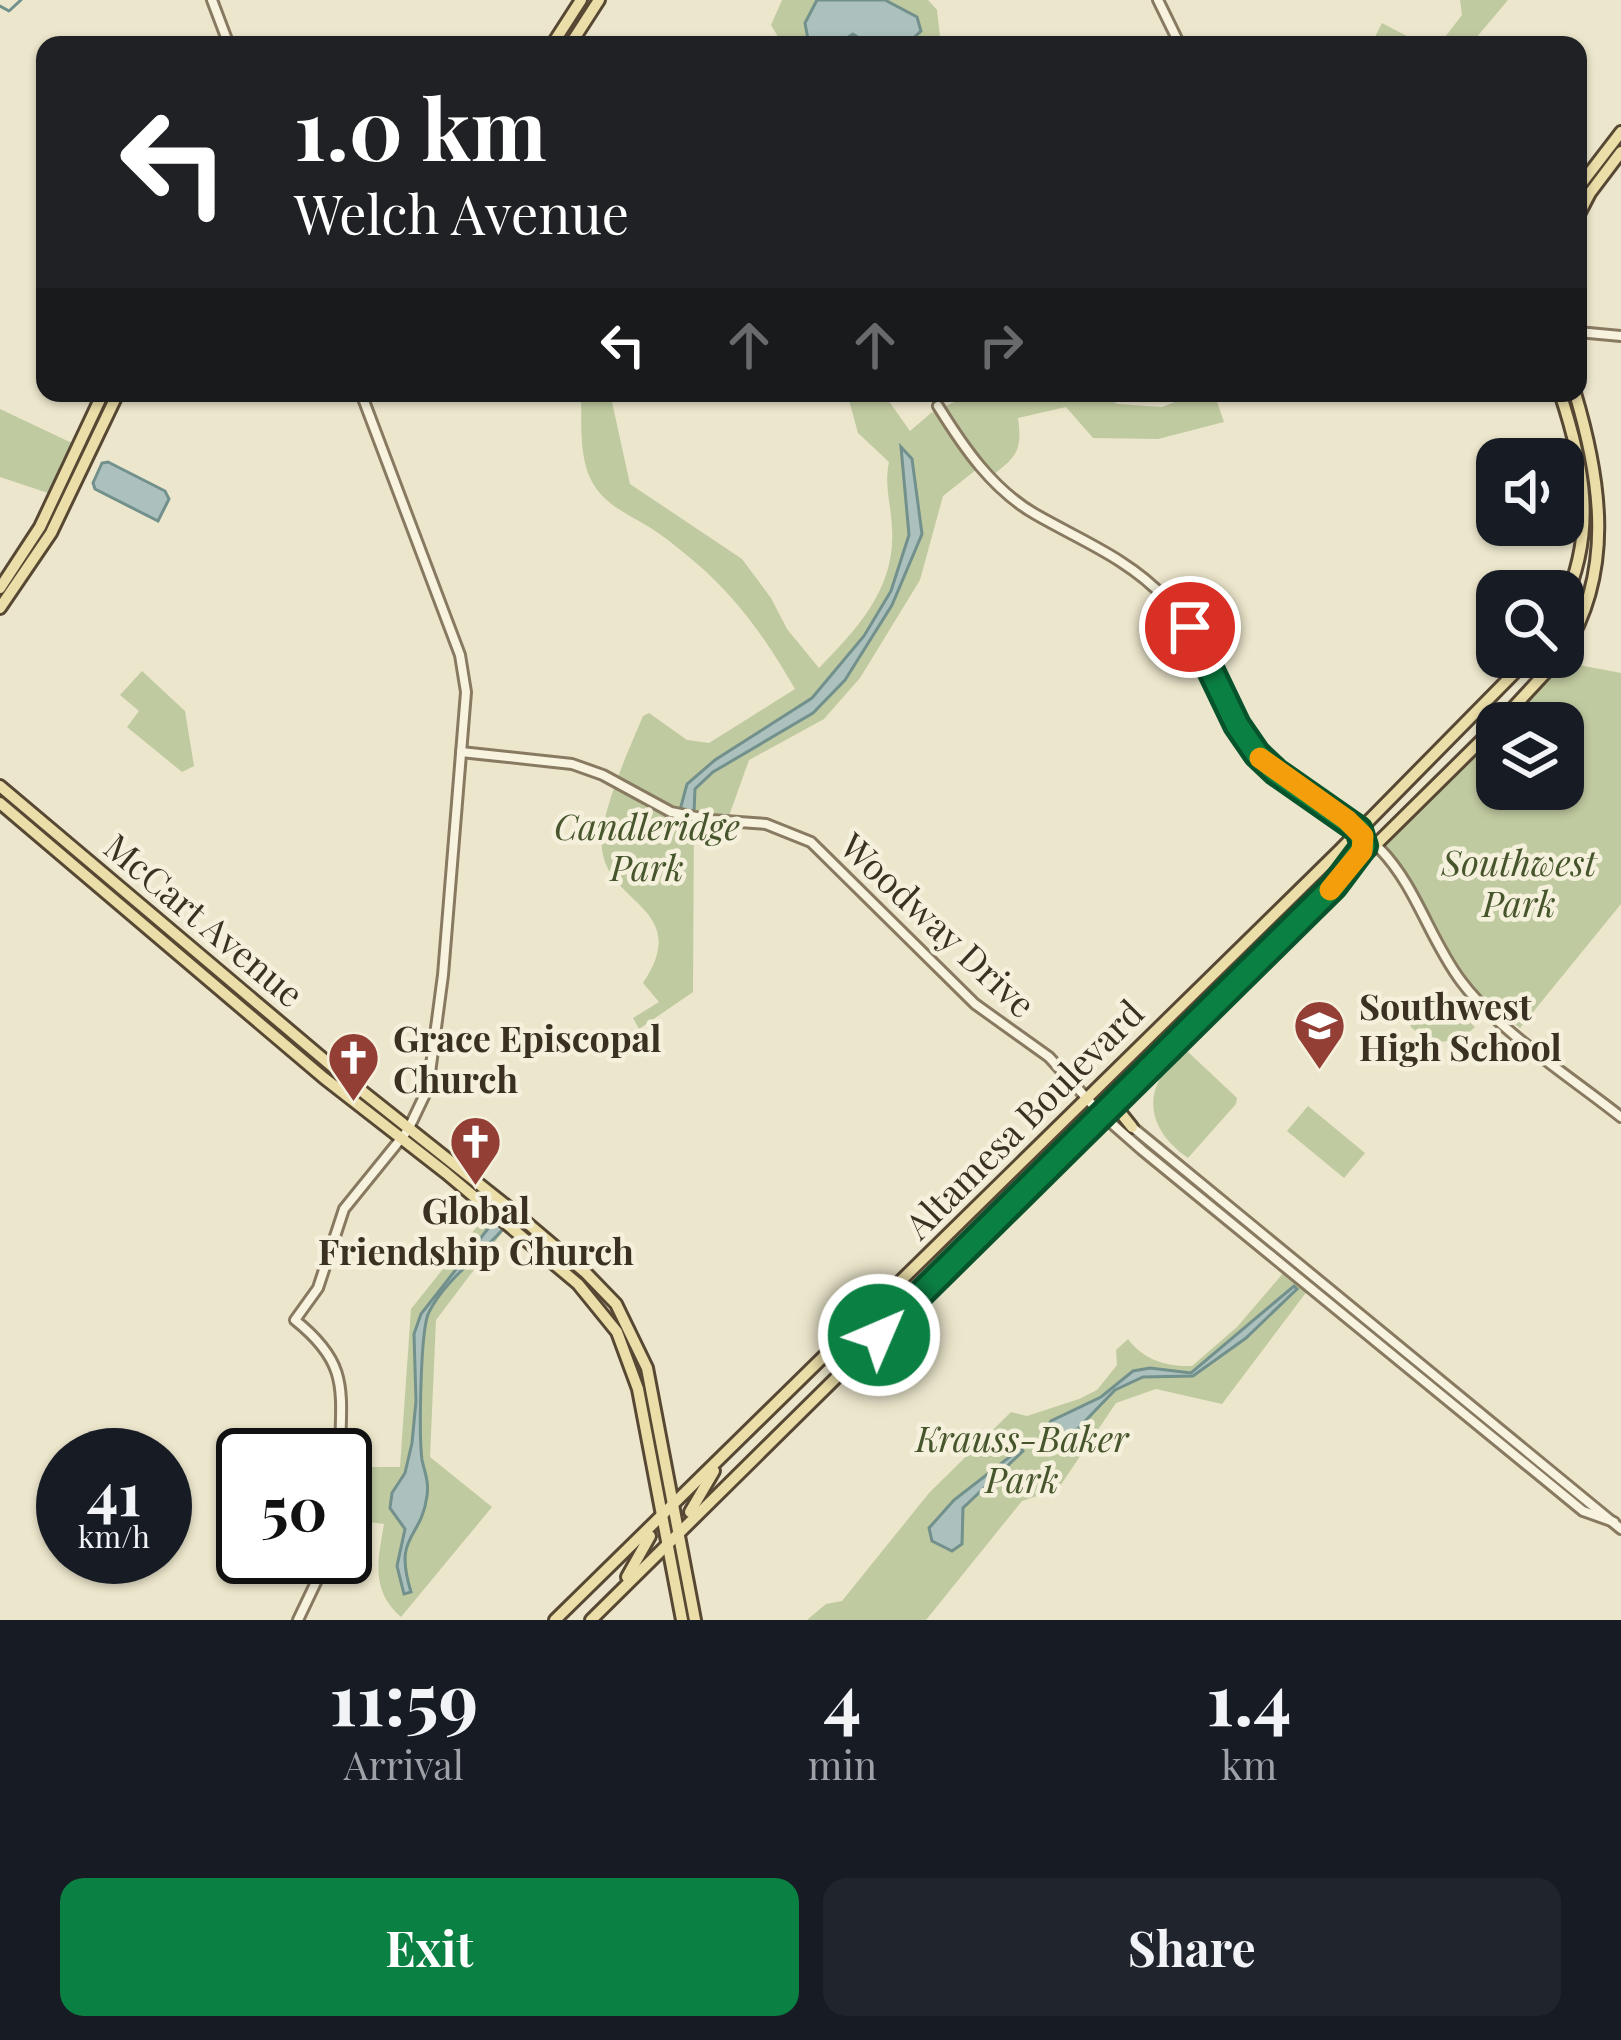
<!DOCTYPE html>
<html lang="en">
<head>
<meta charset="utf-8">
<style>
  :root { --surface:#171b24; --page:#20242c; --text:#f1f3f6; --muted:#9ea1a6; --accent:#0b8043 }
  body { margin:0; font-family:"Playfair Display",serif; background:var(--page); color:var(--text); height:100vh; display:flex; flex-direction:column; font-size:45px; white-space:nowrap }
  * { box-sizing:border-box; margin:0 }
  p { font-size:39px; color:var(--muted) }
  .icon { flex:none; width:66px; height:66px; fill:none; stroke:currentColor; stroke-width:2; stroke-linecap:round; stroke-linejoin:round }
  .map { position:relative; height:1620px; overflow:hidden }
  .side { display:flex; flex-direction:column; background:var(--surface); flex:1 }
  .side>* { flex:none }
  .hud { position:absolute; left:36px; top:36px; width:1551px; height:366px; border-radius:24px; box-shadow:0 3px 9px #0004; background:#202124; color:#fff; overflow:hidden }
  .tools { position:absolute; left:1476px; top:438px; display:grid; gap:24px }
  .tools a { display:grid; place-items:center; width:108px; height:108px; border-radius:24px; background:var(--surface); box-shadow:0 3px 9px #0004; font-size:60px }
  .speed { position:absolute; left:36px; top:1428px; display:flex; gap:24px; font-size:60px; font-weight:700; text-align:center }
  .speed>* { display:grid; place-content:center; width:156px; height:156px; border-radius:50%; background:var(--surface); box-shadow:0 3px 9px #0004; line-height:1 }
  .speed small { font-size:30px; font-weight:400 }
  .speed .limit { border:6px solid #111; border-radius:18px; background:#fff; color:#111 }
  .pin { position:absolute; display:grid; place-items:center; width:102px; height:102px; color:#fff; margin:-51px; border:6px solid #fff; border-radius:50%; box-shadow:0 3px 12px #0007 }
  .me { position:absolute; width:132px; margin:-66px; rotate:45deg; stroke-linejoin:round; filter:drop-shadow(0 0 9px #0008) }
  .turn { display:flex; align-items:center; gap:42px; height:252px; padding:0 60px; font-size:54px }
  .turn .icon { width:156px; height:156px; stroke-width:2.5 }
  .turn b { display:block; font-size:84px; line-height:102px }
  .lanes { display:flex; align-items:center; height:114px; padding:0 60px; background:#0003; justify-content:center; gap:60px; direction:ltr }
  .lanes .off { opacity:.35 }
  .eta { display:flex; justify-content:space-evenly; align-items:center; height:204px; text-align:center }
  .eta b { font-size:72px; font-weight:700; line-height:84px }
  .primary-button { display:flex; gap:24px; margin-top:auto; padding:24px 60px }
  .primary-button a { flex:1; height:138px; border-radius:24px; background:var(--accent); color:#fff; font-size:48px; font-weight:700; line-height:138px; text-align:center }
  .primary-button a+a { background:var(--page); color:var(--text) }
  .map>svg:first-child { display:block }
</style>
</head>
<body>
<div class="map">
<svg width="1621" height="1620" viewBox="0 0 1621 1620">
  <rect width="100%" height="100%" fill="#ece6cc"/>
  <g fill="#c0caa0">
    <path d="M782 0H928L937 10 941 45H783L771 25Z"/>
    <path d="M1460 0H1508L1470 45H1385L1374 39 1382 23 1420 43 1442 41 1462 15Z"/>
    <path d="M581 393H610L630 484 742 559 771 598 787 629 819 668C857 629 896 588 892 528 891 504 884 486 889 462L858 433 847 393H883L910 431 931 413 974 393H1094L1118 404 1162 407 1180 400 1179 393H1214L1224 422 1158 439 1093 438 1066 407 1018 418C1023 454 1015 457 988 479L977 469 943 496 920 580 860 678 824 719 749 760 729 816 694 813 693 992 639 1029 633 1018 659 1002 643 983C693 908 608 905 602 849 598 817 630 747 643 716L649 713 687 740 709 743 795 689C756 622 725 582 661 535 640 519 608 509 594 485 578 460 582 422 581 393Z"/>
    <path d="M0 409 74 444 51 494 0 477Z"/>
    <path d="M1569 657 1584 666 1621 673V904L1520 1028C1500 1012 1479 997 1465 976 1435 933 1420 885 1386 845L1497 733V789H1563V723H1507Z"/>
    <path d="M142 671 185 711 194 766 182 772 127 727 139 711 120 695Z"/>
    <path d="M1440 996 1475 1027C1454 1047 1430 1046 1410 1026Z"/>
    <path d="M1186 1050 1237 1098 1236 1104 1188 1158C1142 1126 1142 1083 1186 1050Z"/>
    <path d="M1308 1106 1365 1153 1344 1178 1287 1131Z"/>
    <path d="M487 1214 504 1230 436 1320 430 1457 492 1507 401 1617C370 1590 378 1560 384 1524L345 1519V1467H400L411 1309Z"/>
    <path d="M1285 1271 1308 1290 1222 1404 1156 1389 1116 1403 1058 1489 1022 1501 926 1620H807L826 1604 842 1601 929 1493 1011 1412 1027 1416 1079 1399 1097 1390 1117 1365 1116 1350 1128 1339C1143 1360 1168 1367 1192 1366L1237 1327Z"/>
  </g>
  <g fill="#acc1bd" stroke="#72908c" stroke-width="3">
    <path d="M817 0H885L917 17 921 31 906 45H869L853 34 836 45H809L805 23Z"/>
    <path d="M901 447 912 459 922 534 892 605 845 680 813 713 713 772 695 789 694 812 680 810 687 784 715 760 812 698 864 636 891 591 909 535Z"/>
    <path d="M108 462 165 491 169 499 158 521 95 489 93 483 102 463Z"/>
    <path d="M494 1221 503 1229C480 1256 445 1280 429 1312 420 1329 419 1437 422 1460 425 1473 429 1482 427 1496 421 1541 393 1533 411 1592L404 1594 397 1566 405 1529 390 1508 392 1493 405 1473 412 1443 416 1401 414 1334 421 1314Z"/>
    <path d="M1294 1286 1297 1289 1246 1338 1193 1376 1143 1377 1115 1390 1063 1444 1052 1445 1045 1431 1051 1421 1101 1397 1133 1371 1150 1368 1191 1373Z"/>
    <path d="M1021 1448 1023 1451 963 1508 962 1544 952 1551 932 1541 929 1528 954 1500Z"/>
  </g>
  <g fill="none" stroke-linecap="round" stroke-linejoin="round">
    <path stroke="#72908c" stroke-width="3" d="M0 6 9 11 21 0"/>
    <defs>
      <g id="minor">
        <path d="M212 0 229 45"/>
        <path d="M1158 0 1180 45"/>
        <path d="M1578 332 1621 336"/>
        <path d="M938 406C964 448 992 489 1035 514 1080 540 1129 559 1165 598 1209 645 1216 700 1251 748 1284 791 1342 811 1380 849 1416 886 1430 940 1461 981 1497 1030 1572 1078 1621 1117"/>
        <path d="M461 752 572 764 603 775 671 812 711 820 766 824 811 842 975 1004 1049 1057 1101 1114 1142 1150 1583 1511 1614 1522"/>
        <path d="M1131 1126 1621 1529"/>
        <path d="M340 1455C341 1390 350 1364 295 1320L318 1288 344 1209 408 1130 428 1088 443 975 466 692 460 655 361 393"/>
        <path d="M298 1620 328 1557"/>
      </g>
      <g id="major">
        <path d="M552 45 581 0"/>
        <path d="M570 45 599 0"/>
        <path d="M1578 188 1621 132"/>
        <path d="M1578 216 1590 193 1621 152"/>
        <path d="M1560 393C1584 465 1597 532 1563 604"/>
        <path d="M0 588 40 527 103 393"/>
        <path d="M0 608 51 533 118 393"/>
        <path d="M1563 653C1615 572 1601 480 1575 393"/>
        <path d="M1499 723 1560 657"/>
        <path d="M0 786 353 1084 513 1211 586 1273 616 1304 647 1368 695 1620"/>
        <path d="M0 803 324 1078 446 1173 578 1284 617 1332 638 1389 682 1620"/>
        <path d="M1123 1094 1120 1112 1132 1127"/>
        <path d="M690 1512 714 1471"/>
        <path d="M627 1577 650 1536"/>
        <path d="M555 1620 1340 850 1530 657"/>
        <path d="M591 1620 1497 725"/>
      </g>
    </defs>
    <use href="#minor" stroke="#887a61" stroke-width="14"/>
    <use href="#major" stroke="#574834" stroke-width="16"/>
    <use href="#minor" stroke="#f7f3df" stroke-width="8"/>
    <use href="#major" stroke="#ebdea8" stroke-width="10"/>
  </g>
  <g fill="none" stroke-linecap="round" stroke-linejoin="round">
    <defs>
      <path id="route" d="M879 1335 1334 886 1364 846 1359 830 1276 772 1257 754 1237 725 1190 627"/>
    </defs>
    <use href="#route" stroke="#07532c" stroke-width="30"/>
    <use href="#route" stroke="#0b8043" stroke-width="21"/>
    <path stroke="#f59e0b" stroke-width="21" d="M1260 758 1347 820 1363 836 1362 851 1330 890"/>
  </g>
  <defs>
    <symbol id="school-pin" viewBox="-11 -11 22 30"><path d="M0 17L-7.5 6A9.5 9.5 0 1 1 7.5 6Z" fill="#933f35" stroke="#f4f0db"/><path d="M0-5L7-2L0 1L-7-2ZM-4 1L0 2.5L4 1V4Q0 6-4 4Z" fill="#fff"/></symbol>
    <symbol id="church-pin" viewBox="-11 -11 22 30"><path d="M0 17L-7.5 6A9.5 9.5 0 1 1 7.5 6Z" fill="#933f35" stroke="#f4f0db"/><path d="M-1.2-6h2.4v3.5h3.3v2.4h-3.3V6h-2.4V-.1h-3.3v-2.4h3.3Z" fill="#fff"/></symbol>
  </defs>
  <g fill-rule="evenodd">
    <use href="#school-pin" x="1290" y="996" width="59" height="81"/>
    <use href="#church-pin" x="324" y="1028" width="59" height="81"/>
    <use href="#church-pin" x="446" y="1112" width="59" height="81"/>
  </g>
  <g text-anchor="middle" dominant-baseline="central" stroke-width="9" stroke-linejoin="round" paint-order="stroke">
    <g font-size="36" font-style="italic" fill="#46552b" stroke="#f4f0db">
      <text x="647" y="825">Candleridge<tspan x="647" dy="41">Park</tspan></text>
      <text x="1519" y="861">Southwest<tspan x="1519" dy="41">Park</tspan></text>
      <text x="1022" y="1437">Krauss-Baker<tspan x="1022" dy="41">Park</tspan></text>
    </g>
    <g font-size="36" fill="#3a3123" stroke="#f4f0db">
      <text transform="translate(205 919) rotate(40)">McCart Avenue</text>
      <text transform="translate(939 924) rotate(43)">Woodway Drive</text>
      <text transform="translate(1023 1118) rotate(-45)">Altamesa Boulevard</text>
    </g>
    <g font-size="36" font-weight="bold" fill="#3a3123" stroke="#f4f0db" text-anchor="start">
      <text x="1359" y="1005">Southwest<tspan x="1359" dy="41">High School</tspan></text>
      <text x="393" y="1037">Grace Episcopal<tspan x="393" dy="41">Church</tspan></text>
      <text x="476" y="1209" text-anchor="middle">Global<tspan x="476" dy="41">Friendship Church</tspan></text>
    </g>
  </g>
</svg>
<div class="tools">
<a><svg class="icon" aria-label="sound" viewBox="0 0 24 24"><path d="M4 9h4l5-4v14l-5-4H4zM17 9q2 3 0 6"/></svg></a>
<a><svg class="icon" aria-label="search" viewBox="0 0 24 24"><circle cx="10" cy="10" r="6"/><path d="M15 15l6 6"/></svg></a>
<a><svg class="icon" aria-label="layers" viewBox="0 0 24 24"><path d="M12 4l9 5-9 5-9-5zM3 14l9 5 9-5"/></svg></a>
</div>
<div class="speed"><div>41<small>km/h</small></div><div class="limit">50</div></div>
<div class="pin" style="left:1190px;top:627px;background:#d93025"><svg class="icon" aria-label="arrive" viewBox="0 0 24 24"><path d="M6 21V4h12l-3 4 3 4H6"/></svg></div>
<svg class="me" style="left:879px;top:1335px" viewBox="-20 -20 40 40"><circle r="17" fill="#0b8043" stroke="#fff" stroke-width="3"/><path d="M0-11L8 9 0 5-8 9z" fill="#fff"/></svg>
<div class="hud">
<div class="turn"><svg class="icon" aria-label="left" viewBox="0 0 24 24"><path d="M17 20v-9H6M10 6l-5 5 5 5"/></svg><div><b>1.0 km</b>Welch Avenue</div></div>
<div class="lanes"><svg class="icon" aria-label="left" viewBox="0 0 24 24"><path d="M17 20v-9H6M10 6l-5 5 5 5"/></svg><svg class="icon off" aria-label="ahead" viewBox="0 0 24 24"><path d="M12 20V5M6 11l6-6 6 6"/></svg><svg class="icon off" aria-label="ahead" viewBox="0 0 24 24"><path d="M12 20V5M6 11l6-6 6 6"/></svg><svg class="icon off" aria-label="right" viewBox="0 0 24 24"><path d="M7 20v-9h11M14 6l5 5-5 5"/></svg></div>
</div>
</div>
<section class="side">
<div class="eta">
<div><b>11:59</b><p>Arrival</p></div>
<div><b>4</b><p>min</p></div>
<div><b>1.4</b><p>km</p></div>
</div>
<div class="primary-button"><a>Exit</a><a>Share</a></div>
</section>
</body>
</html>
